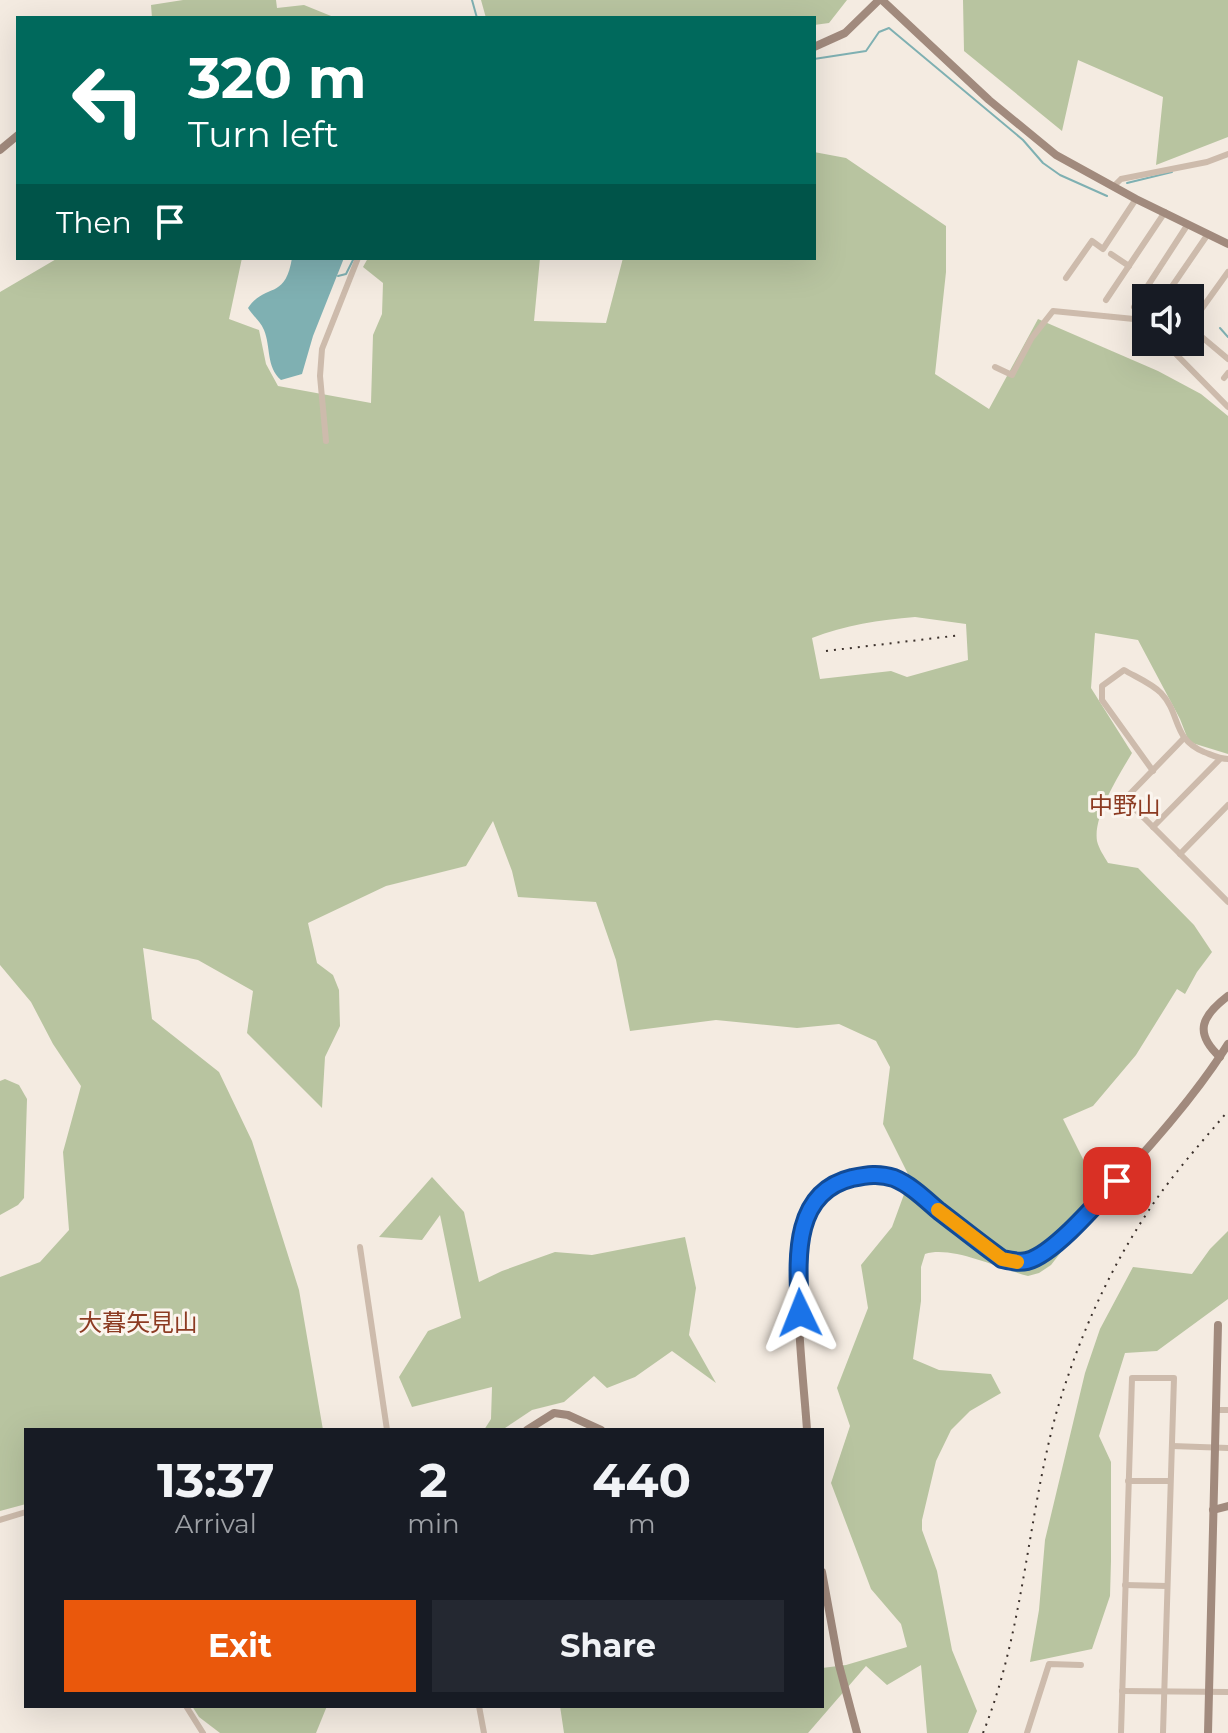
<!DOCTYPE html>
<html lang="en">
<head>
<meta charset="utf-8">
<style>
  :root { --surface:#171b24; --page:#242831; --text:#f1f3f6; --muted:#9ea1a6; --accent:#ea580c }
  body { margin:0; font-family:Montserrat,"Noto Sans JP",sans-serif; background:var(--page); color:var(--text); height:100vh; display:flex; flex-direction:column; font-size:30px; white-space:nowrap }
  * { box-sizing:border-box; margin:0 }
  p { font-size:26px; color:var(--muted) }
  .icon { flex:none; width:44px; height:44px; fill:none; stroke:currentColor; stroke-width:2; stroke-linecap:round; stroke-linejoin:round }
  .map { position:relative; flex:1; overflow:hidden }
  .details { position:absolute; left:24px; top:1428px; width:800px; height:280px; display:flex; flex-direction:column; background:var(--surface); border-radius:0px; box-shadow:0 8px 32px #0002 }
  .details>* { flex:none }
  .hud { position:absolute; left:16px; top:16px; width:800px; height:244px; border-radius:0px; box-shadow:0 8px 32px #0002; background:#00695c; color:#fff; overflow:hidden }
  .tools { position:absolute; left:1132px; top:284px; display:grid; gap:16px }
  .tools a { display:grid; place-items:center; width:72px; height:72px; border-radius:0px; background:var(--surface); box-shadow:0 8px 32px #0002; font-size:40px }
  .pin { position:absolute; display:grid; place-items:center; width:68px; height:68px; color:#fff; margin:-34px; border-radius:16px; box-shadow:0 4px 12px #0006 }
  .me { position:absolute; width:88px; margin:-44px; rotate:358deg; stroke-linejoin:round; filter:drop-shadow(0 0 6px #0008) }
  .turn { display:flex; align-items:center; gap:28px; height:168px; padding:0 40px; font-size:36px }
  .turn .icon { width:104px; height:104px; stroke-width:2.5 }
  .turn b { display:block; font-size:56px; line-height:68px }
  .then { display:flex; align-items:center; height:76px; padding:0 40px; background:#0003; gap:16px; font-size:30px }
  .eta { display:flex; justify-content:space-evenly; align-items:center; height:136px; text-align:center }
  .eta b { font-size:48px; font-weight:700; line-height:56px }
  .cta { display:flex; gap:16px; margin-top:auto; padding:16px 40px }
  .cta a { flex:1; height:92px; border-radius:0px; background:var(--accent); color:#fff; font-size:32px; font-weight:700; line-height:92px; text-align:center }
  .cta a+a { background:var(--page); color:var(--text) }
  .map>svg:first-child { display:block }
</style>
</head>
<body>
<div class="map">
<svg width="1228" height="1733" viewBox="0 0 1228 1733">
  <rect width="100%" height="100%" fill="#f4ebe1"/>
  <g fill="#b8c4a0" fill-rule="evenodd">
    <path d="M183 0H276L277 8 304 5 336 18H152L151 5Z"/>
    <path d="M481 0H847L829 23 814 25V18H486Z"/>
    <path d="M963 0H1228V137L1156 165 1163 97 1078 60 1062 131 964 51Z"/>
    <path d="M814 152 846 158 946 226V272L935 374 989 409 1038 319 1158 371 1201 394 1228 416V754L1189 742 1180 719 1138 640 1095 633 1091 688 1132 753C1119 775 1093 816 1097 841 1099 849 1104 856 1108 863L1138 868 1194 925 1212 952 1197 972 1185 994 1177 989 1136 1055 1093 1106 1063 1119 1089 1171 1085 1221 1051 1265 1039 1273 1028 1276C1000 1269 952 1245 925 1254L921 1267V1301L913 1359 939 1370 991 1374 1001 1393 970 1411 951 1430 936 1461 922 1520V1530L937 1571 952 1650 977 1711 968 1733H927L921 1665 887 1685 866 1666 808 1733H564L560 1706H822V1668L846 1665 907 1647 901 1624 871 1589 831 1483 850 1426 837 1388 868 1308 861 1265 892 1227 910 1178 883 1124 890 1067 876 1041 839 1024 797 1028 716 1020 630 1031 616 960 596 902 518 897 512 871 493 821 466 866 386 886 308 923 317 963 333 975 339 990 340 1026 325 1057 322 1108 247 1033 253 991 198 960 143 948 152 1019 219 1072 252 1141 299 1290 323 1430H26V1504L0 1511V1277L40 1262 69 1230 63 1152 81 1086 53 1044 31 1002 0 965V292L58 258H242L229 319 259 330 266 364 278 386 371 403 373 335 382 314 383 283 363 267 368 258H540L534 321 606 323 623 258H814ZM915 617 966 624 968 660 907 677 891 671 820 679 812 638C845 625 879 620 915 617Z"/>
    <path d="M5 1079 19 1085 27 1099 24 1198 18 1205 0 1215V1081Z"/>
    <path d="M432 1177 464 1212 479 1282 502 1271 555 1252 592 1255 685 1237 696 1288 689 1335 716 1383 672 1351 635 1377 607 1388 594 1376 564 1402 532 1410 502 1430H484L491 1419 492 1387 412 1407 399 1377 428 1331 461 1318 440 1215 422 1240 379 1237Z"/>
    <path d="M1228 1231V1299L1157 1351 1125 1353 1099 1436 1111 1462V1561L1110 1596 1092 1649 1030 1662 1039 1610 1045 1540 1085 1373 1100 1329 1133 1267 1192 1274 1210 1249Z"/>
    <path d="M192 1706H327L316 1733H220L199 1717Z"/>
  </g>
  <path fill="#7fb0b2" d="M292 258H344L313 336 302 374 281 380C266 367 271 347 264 330 260 321 253 316 248 308 266 282 285 301 292 258Z"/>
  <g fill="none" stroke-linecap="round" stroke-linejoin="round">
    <g stroke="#7fb0b2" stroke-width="2">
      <path d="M472 0 477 18"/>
      <path d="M814 59 866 51 879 32 889 28 1023 140 1043 163 1060 175 1107 196"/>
      <path d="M1127 183 1172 172"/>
      <path d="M338 276 346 274 354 258"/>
      <path d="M1220 328 1228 337"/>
    </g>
    <g stroke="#cdbbac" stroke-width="6">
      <path d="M1113 187 1121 179 1207 162 1228 154"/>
      <path d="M1111 254 1129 266"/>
      <path d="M1066 278 1092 241 1103 249 1136 199"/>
      <path d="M1164 298 1208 234"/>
      <path d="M1106 300 1165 212"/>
      <path d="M1146 314 1134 307 1188 224"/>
      <path d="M1190 325 1228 272"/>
      <path d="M1190 327 1228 359"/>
      <path d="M1164 342 1228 407"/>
      <path d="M995 367 1012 375 1031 339 1053 311 1134 319 1146 325"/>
      <path d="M1224 378 1228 373"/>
      <path d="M326 441 320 376 322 349 358 258"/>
      <path d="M1184 738 1125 799 1228 902"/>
      <path d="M1153 771 1102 700V686L1124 670C1136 677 1151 683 1161 693 1181 714 1172 739 1204 752 1212 755 1219 759 1228 759"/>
      <path d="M1153 827 1220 759"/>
      <path d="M1180 854 1228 805"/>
      <path d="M360 1247 387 1430"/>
      <path d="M1217 1410H1228"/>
      <path d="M1172 1446 1228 1448"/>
      <path d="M1128 1481H1170"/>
      <path d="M0 1520 26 1512"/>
      <path d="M1125 1585 1167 1586"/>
      <path d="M1122 1691 1228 1692"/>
      <path d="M186 1706 203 1733"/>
      <path d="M479 1706 484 1733"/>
      <path d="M1027 1733 1049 1664 1081 1665"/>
      <path d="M1121 1733 1132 1378H1174L1163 1733"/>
    </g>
    <g stroke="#a18a7d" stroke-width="8">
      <path d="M882 0 989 100 1056 155 1136 199 1228 244"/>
      <path d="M814 47 845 33 879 0"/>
      <path d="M0 150 18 135"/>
      <path d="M1220 1057C1193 1032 1202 1016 1228 996"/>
      <path d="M527 1430 554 1413 568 1415 601 1430"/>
      <path d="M807 1430C804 1381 788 1256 806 1216 815 1196 831 1183 852 1178 867 1175 879 1173 894 1178 911 1185 925 1199 939 1211 960 1227 981 1244 1002 1259 1013 1262 1023 1264 1033 1259 1054 1250 1073 1228 1089 1211 1138 1161 1191 1103 1228 1044"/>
      <path d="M1213 1510 1228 1506"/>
      <path d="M822 1572 839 1665 857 1733"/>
      <path d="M1208 1733 1218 1325"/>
    </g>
    <g stroke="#3b302b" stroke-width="2" stroke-dasharray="2 6" stroke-linecap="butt">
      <path d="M826 651 961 635"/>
      <path d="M983 1733C1024 1630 1027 1520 1056 1414 1077 1342 1107 1273 1149 1210 1172 1175 1201 1143 1228 1111"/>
    </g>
  </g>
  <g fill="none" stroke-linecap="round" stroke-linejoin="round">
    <defs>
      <path id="route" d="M800 1313C798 1264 790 1193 852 1178 867 1175 879 1173 894 1178 911 1185 925 1199 939 1211 960 1227 981 1244 1002 1259 1011 1261 1019 1263 1027 1261 1053 1255 1099 1201 1117 1181"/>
    </defs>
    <use href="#route" stroke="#114b97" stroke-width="20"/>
    <use href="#route" stroke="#1a73e8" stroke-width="14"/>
    <path stroke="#f59e0b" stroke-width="14" d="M938 1210 1002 1259 1017 1262"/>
  </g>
  <g text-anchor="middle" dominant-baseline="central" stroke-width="6" stroke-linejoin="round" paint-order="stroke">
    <g font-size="24" fill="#8c3b22" stroke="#fbf5ee">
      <text x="1125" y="805">中野山</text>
      <text x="138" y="1322">大暮矢見山</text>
    </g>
  </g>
</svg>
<div class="tools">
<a><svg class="icon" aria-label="sound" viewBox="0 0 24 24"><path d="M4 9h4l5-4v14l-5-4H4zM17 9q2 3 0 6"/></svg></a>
</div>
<div class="pin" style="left:1117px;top:1181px;background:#d93025"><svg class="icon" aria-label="arrive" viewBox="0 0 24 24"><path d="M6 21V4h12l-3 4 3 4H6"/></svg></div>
<svg class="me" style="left:800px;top:1313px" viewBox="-20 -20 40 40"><path d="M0-17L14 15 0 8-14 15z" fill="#1a73e8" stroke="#fff" stroke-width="4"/></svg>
<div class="hud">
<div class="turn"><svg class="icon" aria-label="left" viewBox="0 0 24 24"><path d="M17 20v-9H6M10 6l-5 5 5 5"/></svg><div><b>320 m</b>Turn left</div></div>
<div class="then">Then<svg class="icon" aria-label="arrive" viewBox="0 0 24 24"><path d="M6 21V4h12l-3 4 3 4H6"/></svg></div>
</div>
<section class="details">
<div class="eta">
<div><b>13:37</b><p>Arrival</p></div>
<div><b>2</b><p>min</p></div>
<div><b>440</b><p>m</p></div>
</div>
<div class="cta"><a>Exit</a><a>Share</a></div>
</section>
</div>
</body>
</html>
